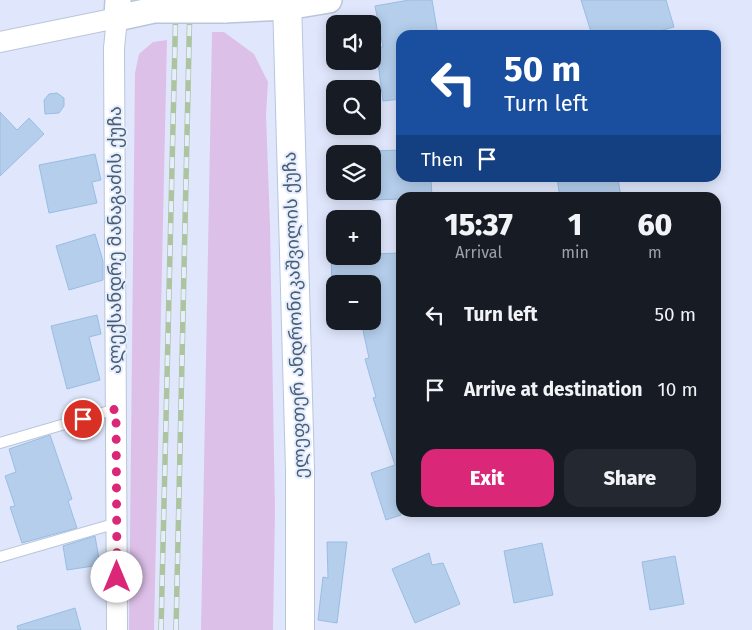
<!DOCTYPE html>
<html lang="en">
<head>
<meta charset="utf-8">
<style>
  :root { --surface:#171b24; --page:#242831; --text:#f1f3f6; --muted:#9ea1a6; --accent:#db2777 }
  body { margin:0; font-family:"Fira Sans","Noto Sans Georgian",sans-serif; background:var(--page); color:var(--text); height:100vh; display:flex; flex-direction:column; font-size:19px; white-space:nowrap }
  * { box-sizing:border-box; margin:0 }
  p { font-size:16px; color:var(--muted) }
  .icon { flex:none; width:28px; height:28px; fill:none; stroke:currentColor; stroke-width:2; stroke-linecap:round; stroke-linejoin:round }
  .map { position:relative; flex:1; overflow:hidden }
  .side { position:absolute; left:396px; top:192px; width:325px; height:325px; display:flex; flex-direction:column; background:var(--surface); border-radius:15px; box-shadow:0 2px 12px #0003 }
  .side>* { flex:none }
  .banner { position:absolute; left:396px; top:30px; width:325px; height:152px; border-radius:15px; box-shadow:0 2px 12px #0003; background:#1a4fa0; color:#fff; overflow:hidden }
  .fabs { position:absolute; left:326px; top:15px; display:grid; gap:10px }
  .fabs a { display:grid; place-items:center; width:55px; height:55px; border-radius:10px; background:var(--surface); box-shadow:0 2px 12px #0003; font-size:25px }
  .pin { position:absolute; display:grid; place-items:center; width:42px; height:42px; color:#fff; margin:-21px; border:2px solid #fff; border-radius:50%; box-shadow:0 1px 5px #0007 }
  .me { position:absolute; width:55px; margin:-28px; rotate:0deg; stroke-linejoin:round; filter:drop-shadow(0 0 4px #0008) }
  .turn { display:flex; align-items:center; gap:18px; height:105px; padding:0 25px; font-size:22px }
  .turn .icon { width:65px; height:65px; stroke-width:2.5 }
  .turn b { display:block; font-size:35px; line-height:42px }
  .then { display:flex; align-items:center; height:48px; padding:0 25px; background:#0003; gap:10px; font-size:19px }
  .eta { display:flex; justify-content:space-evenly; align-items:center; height:85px; text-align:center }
  .eta b { font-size:30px; font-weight:800; line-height:35px }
  .button { display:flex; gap:10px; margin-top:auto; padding:10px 25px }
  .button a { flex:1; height:58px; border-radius:15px; background:var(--accent); color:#fff; font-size:20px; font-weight:800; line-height:58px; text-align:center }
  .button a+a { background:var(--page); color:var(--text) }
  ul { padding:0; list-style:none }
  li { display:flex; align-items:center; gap:15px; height:75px; padding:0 25px }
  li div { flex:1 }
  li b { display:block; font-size:19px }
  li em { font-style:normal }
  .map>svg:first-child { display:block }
</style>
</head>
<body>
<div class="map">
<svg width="752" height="630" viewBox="0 0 752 630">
  <rect width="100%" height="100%" fill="#e0e7fc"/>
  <g fill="#ddc0e8">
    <path d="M212 32H224L254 54 268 82 266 114 270 225 275 511 273 630H201Z"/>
    <path d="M167 40 154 630H129L135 73 139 54 153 42Z"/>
  </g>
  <g fill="#b4ceeb" stroke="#99bde3">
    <path d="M409 0H432L438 35H401V99L383 101 376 48 383 47 375 6Z"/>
    <path d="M581 0H666L674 27 645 35 643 30 626 35H592Z"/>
    <path d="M57 93 64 98V106L59 113 45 114 44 100 49 94Z"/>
    <path d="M0 112 17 130 29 118 44 134 0 176Z"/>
    <path d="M401 150V178H431L432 198H401V199L372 200V151Z"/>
    <path d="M95 154 101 180 92 182 97 203 49 213 39 165Z"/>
    <path d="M557 178H618L621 198H560Z"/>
    <path d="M95 234 103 261V280L69 290 56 246Z"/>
    <path d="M401 253V515L386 520 371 473 395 465 373 398 376 397 365 359 369 358 361 321H372V284H332L331 256H372V254Z"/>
    <path d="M97 315 101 334 89 337 100 380 67 389 51 326Z"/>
    <path d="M50 435 72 499 68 501 77 528 22 543 10 507 15 506 5 476 16 472 9 449Z"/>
    <path d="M95 536 100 565 67 570 63 546Z"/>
    <path d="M327 542H347L337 623 318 620 323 577 328 578Z"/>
    <path d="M542 543 553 595 514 603 504 551Z"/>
    <path d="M429 553 432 565 443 563 460 604 415 623 392 569Z"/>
    <path d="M675 556 684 604 650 610 642 562Z"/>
    <path d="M75 608 81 630H18L17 626Z"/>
  </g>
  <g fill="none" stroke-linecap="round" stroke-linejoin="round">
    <defs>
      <g id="service">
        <path d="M0 443 116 409"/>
        <path d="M0 557 117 523"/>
      </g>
      <path id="minor" d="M0 42 117 18 114 48 117 630"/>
      <g id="tertiary">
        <path d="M118 0 117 18 154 10"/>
        <path d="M224 10 287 7 329 0"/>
      </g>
      <path id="secondary" d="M287 0 300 470V630"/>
    </defs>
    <use href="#service" stroke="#b8c6da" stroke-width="12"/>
    <use href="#minor" stroke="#b8c6da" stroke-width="22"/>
    <use href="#tertiary" stroke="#b8c6da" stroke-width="28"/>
    <use href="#secondary" stroke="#b6c6df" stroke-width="30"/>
    <use href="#service" stroke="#fff" stroke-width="10"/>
    <use href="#minor" stroke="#fff" stroke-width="20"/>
    <use href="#tertiary" stroke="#fff" stroke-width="25"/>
    <use href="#secondary" stroke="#fff" stroke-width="28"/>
    <defs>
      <g id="rail">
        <path d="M161 630 176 0"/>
        <path d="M176 630 190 0"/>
      </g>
    </defs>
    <use href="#rail" stroke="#acc4a0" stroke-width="5.5"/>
    <use href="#rail" stroke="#e6edff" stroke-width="4" stroke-dasharray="11" stroke-linecap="butt"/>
    <defs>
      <path id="tertiary-bridge" d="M154 10H224"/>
    </defs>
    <use href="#tertiary-bridge" stroke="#b8c6da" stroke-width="28" stroke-linecap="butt"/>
    <use href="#tertiary-bridge" stroke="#fff" stroke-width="25"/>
  </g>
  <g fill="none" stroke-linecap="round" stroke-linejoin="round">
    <path stroke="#db2777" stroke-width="9" stroke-dasharray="0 16.2" d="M83 419 116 409 117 577"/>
  </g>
  <g text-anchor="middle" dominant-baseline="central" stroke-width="4" stroke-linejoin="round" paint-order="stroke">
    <g font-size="18" fill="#485e72" stroke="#e6edff">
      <text transform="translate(115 240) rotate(-90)">ალექსანდრე მანაგაძის ქუჩა</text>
      <text transform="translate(295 315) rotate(-92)">ელეფთერ ანდრონიკაშვილის ქუჩა</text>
    </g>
  </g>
</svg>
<div class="fabs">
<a><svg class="icon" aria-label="sound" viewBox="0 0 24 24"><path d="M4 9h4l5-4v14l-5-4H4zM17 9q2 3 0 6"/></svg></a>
<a><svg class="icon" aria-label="search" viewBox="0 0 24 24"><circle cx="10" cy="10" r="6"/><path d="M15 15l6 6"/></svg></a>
<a><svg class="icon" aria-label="layers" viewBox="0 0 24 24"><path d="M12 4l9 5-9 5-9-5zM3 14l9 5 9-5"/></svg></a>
<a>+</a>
<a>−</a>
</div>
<div class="pin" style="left:83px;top:419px;background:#d93025"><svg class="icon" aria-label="arrive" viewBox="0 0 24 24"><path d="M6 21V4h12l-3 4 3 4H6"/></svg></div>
<svg class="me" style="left:117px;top:577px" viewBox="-20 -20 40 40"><circle r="19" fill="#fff"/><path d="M0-13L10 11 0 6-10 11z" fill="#db2777"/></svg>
<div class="banner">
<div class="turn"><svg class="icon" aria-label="left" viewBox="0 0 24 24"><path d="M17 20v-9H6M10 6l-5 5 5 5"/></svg><div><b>50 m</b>Turn left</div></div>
<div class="then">Then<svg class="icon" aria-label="arrive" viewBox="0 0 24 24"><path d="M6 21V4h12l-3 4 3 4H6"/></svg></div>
</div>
<section class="side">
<div class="eta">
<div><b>15:37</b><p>Arrival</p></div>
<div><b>1</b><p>min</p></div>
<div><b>60</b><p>m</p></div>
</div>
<ul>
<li><svg class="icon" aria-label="left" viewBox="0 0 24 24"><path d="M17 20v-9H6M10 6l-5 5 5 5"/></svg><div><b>Turn left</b></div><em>50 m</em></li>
<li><svg class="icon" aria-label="arrive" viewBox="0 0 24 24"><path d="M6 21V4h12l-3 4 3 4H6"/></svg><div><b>Arrive at destination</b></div><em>10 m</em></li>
</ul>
<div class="button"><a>Exit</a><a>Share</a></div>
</section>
</div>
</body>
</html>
